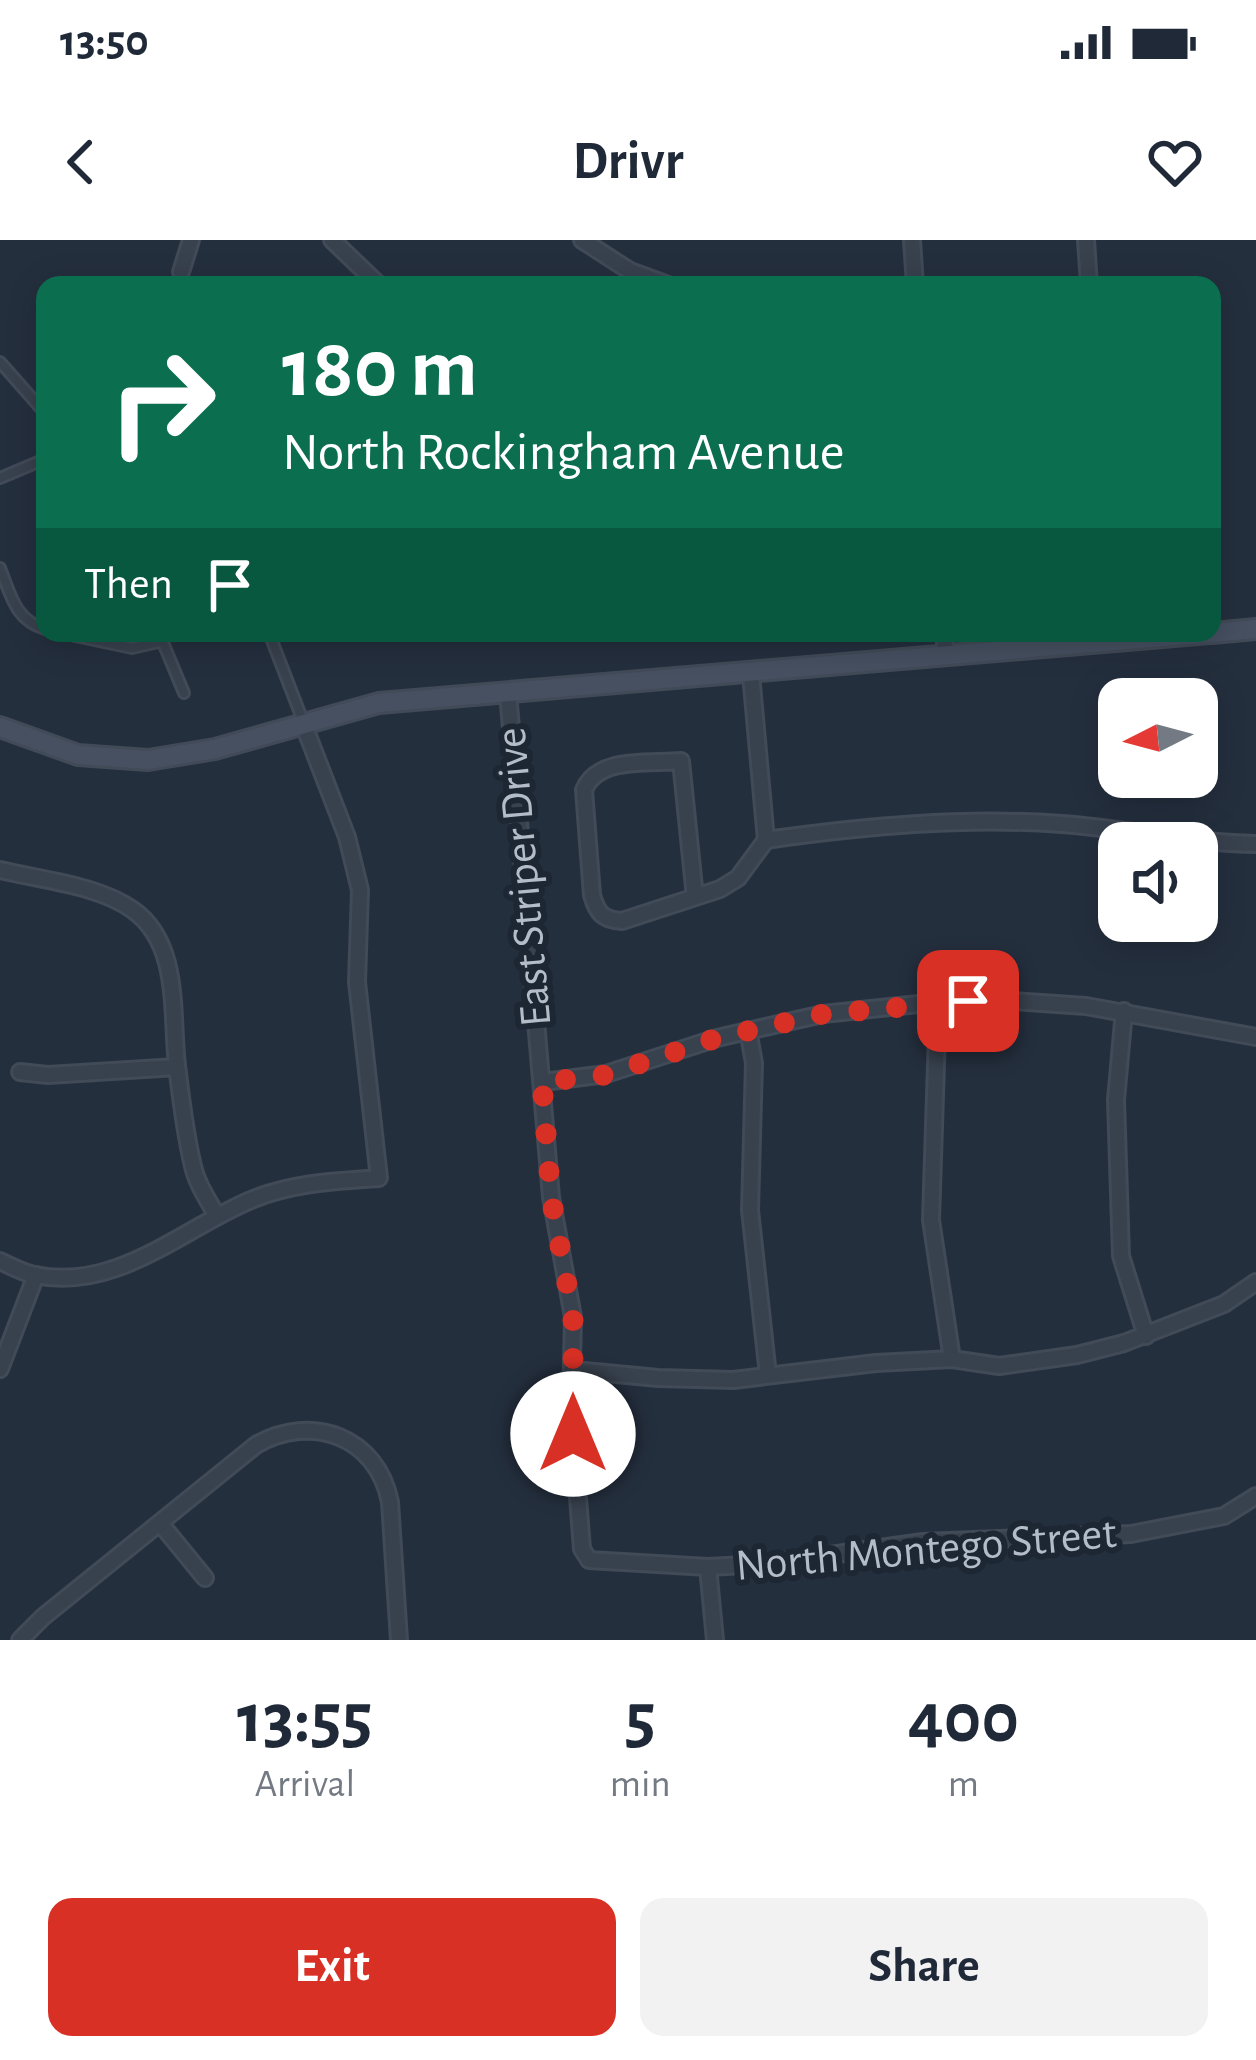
<!DOCTYPE html>
<html lang="en">
<head>
<meta charset="utf-8">
<style>
  :root { --surface:#fff; --page:#f2f2f3; --text:#1f2937; --muted:#747a83; --accent:#d93025 }
  body { margin:0; font-family:"Alegreya Sans",sans-serif; background:var(--page); color:var(--text); height:100vh; display:flex; flex-direction:column; font-size:45px; white-space:nowrap }
  * { box-sizing:border-box; margin:0 }
  p { font-size:39px; color:var(--muted) }
  .icon { flex:none; width:66px; height:66px; fill:none; stroke:currentColor; stroke-width:2; stroke-linecap:round; stroke-linejoin:round }
  .map { position:relative; height:1400px; overflow:hidden }
  .panel { display:flex; flex-direction:column; background:var(--surface); flex:1 }
  .panel>* { flex:none }
  .hud { position:absolute; left:36px; top:36px; width:1185px; height:366px; border-radius:24px; box-shadow:0 6px 30px #0003; background:#0b6e4f; color:#fff; overflow:hidden }
  .needle { width:78px; rotate:264deg }
  .tools { position:absolute; left:1098px; top:438px; display:grid; gap:24px }
  .tools a { display:grid; place-items:center; width:120px; height:120px; border-radius:24px; background:var(--surface); box-shadow:0 6px 30px #0003; font-size:60px }
  .pin { position:absolute; display:grid; place-items:center; width:102px; height:102px; color:#fff; margin:-51px; border-radius:24px; box-shadow:0 6px 18px #0006 }
  .me { position:absolute; width:132px; margin:-66px; rotate:0deg; stroke-linejoin:round; filter:drop-shadow(0 0 9px #0008) }
  .turn { display:flex; align-items:center; gap:42px; height:252px; padding:0 48px; font-size:54px }
  .turn .icon { width:156px; height:156px; stroke-width:2.5 }
  .turn b { display:block; font-size:84px; line-height:102px }
  .then { display:flex; align-items:center; height:114px; padding:0 48px; background:#0003; gap:24px; font-size:45px }
  .eta { display:flex; justify-content:space-evenly; align-items:center; height:204px; text-align:center }
  .eta b { font-size:72px; font-weight:700; line-height:84px }
  .action { display:flex; gap:24px; margin-top:auto; padding:24px 48px }
  .action a { flex:1; height:138px; border-radius:24px; background:var(--accent); color:#fff; font-size:48px; font-weight:700; line-height:138px; text-align:center }
  .action a+a { background:var(--page); color:var(--text) }
  .status { display:flex; justify-content:space-between; align-items:center; height:84px; padding:0 60px; background:var(--surface); direction:ltr }
  .status svg { height:33px; fill:currentColor }
  header { display:flex; justify-content:space-between; align-items:center; height:156px; padding:0 48px; background:var(--surface); font-size:54px; font-weight:700 }
  .map>svg:first-child { display:block }
</style>
</head>
<body>
<div class="status"><b>13:50</b><svg viewBox="0 0 49 12"><path d="M0 12V9h3v3zM5 12V6h3v6zM10 12V3h3v9zM15 12V0h3v12zM26 1h20v11H26zM47 4h2v5h-2z"/></svg></div>
<header><svg class="icon" aria-label="back" viewBox="0 0 24 24"><path d="M15 5l-7 7 7 7"/></svg>Drivr<svg class="icon" aria-label="heart" viewBox="0 0 24 24"><path d="M12 20l-8-8c-3-5 5-10 8-4 3-6 11-1 8 4z"/></svg></header>
<div class="map">
<svg width="1256" height="1400" viewBox="0 0 1256 1400">
  <rect width="100%" height="100%" fill="#242f3e"/>
  <g fill="none" stroke-linecap="round" stroke-linejoin="round">
    <defs>
      <g id="lane">
        <path d="M0 122 45 173"/>
        <path d="M0 238 45 219"/>
        <path d="M0 328C11 355 15 380 45 389"/>
        <path d="M61 393 132 408 163 401"/>
        <path d="M159 393 184 453"/>
        <path d="M269 393 303 481"/>
      </g>
      <g id="street">
        <path d="M332 0 379 45"/>
        <path d="M582 0 630 31 668 45"/>
        <path d="M912 0 915 45"/>
        <path d="M1086 0 1089 45"/>
        <path d="M181 32 191 0"/>
        <path d="M944 393 946 414"/>
        <path d="M751 434 766 600"/>
        <path d="M508 453 551 957 573 1077 571 1168 582 1309 589 1320 708 1327 766 1324 923 1302 1131 1294 1224 1276 1256 1256"/>
        <path d="M766 600C865 586 963 577 1062 584 1127 589 1191 603 1256 604"/>
        <path d="M0 630C41 640 98 645 133 670 181 704 171 775 177 825 181 859 185 894 193 926 197 944 208 960 217 976"/>
        <path d="M695 657 681 521C649 524 598 516 584 550L592 655C597 673 603 680 622 681L720 649 738 638 766 600"/>
        <path d="M938 762 931 980 952 1119"/>
        <path d="M1124 771 1116 860 1121 1016 1146 1096"/>
        <path d="M748 790 754 823 750 970 768 1135"/>
        <path d="M20 832 48 835 177 827"/>
        <path d="M543 842 606 834 717 798 823 774 938 762 998 760 1086 766 1256 797"/>
        <path d="M0 1021C11 1026 23 1033 35 1035 116 1052 182 989 251 960 291 943 336 941 379 938L357 742 360 650 347 597 303 483"/>
        <path d="M0 1129 36 1035"/>
        <path d="M574 1130 658 1138 733 1140 876 1123 952 1119 999 1126 1077 1115 1124 1103 1224 1064 1256 1042"/>
        <path d="M160 1283 205 1338"/>
        <path d="M708 1327 715 1400"/>
        <path d="M20 1400 43 1377 256 1205C311 1173 377 1196 390 1262L399 1400"/>
      </g>
      <g id="secondary">
        <path d="M1212 393 1256 389"/>
        <path d="M0 487 78 515 148 520 215 509 379 463 1210 393"/>
      </g>
    </defs>
    <use href="#lane" stroke="#414a57" stroke-width="14"/>
    <use href="#street" stroke="#414a57" stroke-width="20"/>
    <use href="#secondary" stroke="#414a57" stroke-width="24"/>
    <use href="#lane" stroke="#38414e" stroke-width="8"/>
    <use href="#street" stroke="#38414e" stroke-width="14"/>
    <use href="#secondary" stroke="#465061" stroke-width="18"/>
  </g>
  <g fill="none" stroke-linecap="round" stroke-linejoin="round">
    <path stroke="#d93025" stroke-width="21" stroke-dasharray="0 37.8" d="M573 1194V1077L551 957 542 842 605 835 717 798 823 774 968 761"/>
  </g>
  <g text-anchor="middle" dominant-baseline="central" stroke-width="12" stroke-linejoin="round" paint-order="stroke">
    <g font-size="45" fill="#b4bcc9" stroke="#1d2633">
      <text transform="translate(524 637) rotate(-95)">East Striper Drive</text>
      <text transform="translate(926 1310) rotate(-5)">North Montego Street</text>
    </g>
  </g>
</svg>
<div class="tools">
<a><svg class="needle" viewBox="-14 -14 28 28"><path d="M0-13l5 13h-10z" fill="#e53935"/><path d="M0 13l5-13h-10z" fill="#747a83"/></svg></a>
<a><svg class="icon" aria-label="sound" viewBox="0 0 24 24"><path d="M4 9h4l5-4v14l-5-4H4zM17 9q2 3 0 6"/></svg></a>
</div>
<div class="pin" style="left:968px;top:761px;background:#d93025"><svg class="icon" aria-label="arrive" viewBox="0 0 24 24"><path d="M6 21V4h12l-3 4 3 4H6"/></svg></div>
<svg class="me" style="left:573px;top:1194px" viewBox="-20 -20 40 40"><circle r="19" fill="#fff"/><path d="M0-13L10 11 0 6-10 11z" fill="#d93025"/></svg>
<div class="hud">
<div class="turn"><svg class="icon" aria-label="right" viewBox="0 0 24 24"><path d="M7 20v-9h11M14 6l5 5-5 5"/></svg><div><b>180 m</b>North Rockingham Avenue</div></div>
<div class="then">Then<svg class="icon" aria-label="arrive" viewBox="0 0 24 24"><path d="M6 21V4h12l-3 4 3 4H6"/></svg></div>
</div>
</div>
<section class="panel">
<div class="eta">
<div><b>13:55</b><p>Arrival</p></div>
<div><b>5</b><p>min</p></div>
<div><b>400</b><p>m</p></div>
</div>
<div class="action"><a>Exit</a><a>Share</a></div>
</section>
</body>
</html>
